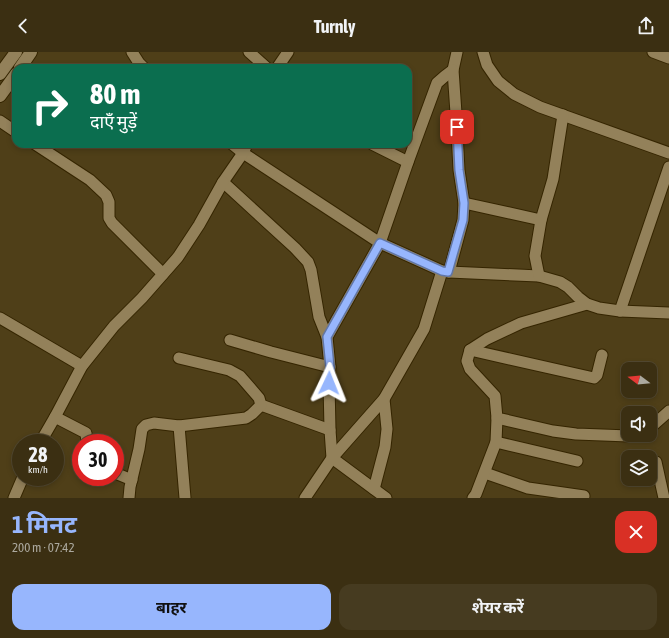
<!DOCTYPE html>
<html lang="hi">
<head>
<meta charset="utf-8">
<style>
  :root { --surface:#3b2f12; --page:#463b20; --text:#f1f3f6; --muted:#aca99f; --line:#544a32; --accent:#97b6fd }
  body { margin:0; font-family:"Asap Condensed","Noto Sans Devanagari",sans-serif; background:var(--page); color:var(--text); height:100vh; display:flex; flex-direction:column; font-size:15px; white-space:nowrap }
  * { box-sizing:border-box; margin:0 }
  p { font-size:13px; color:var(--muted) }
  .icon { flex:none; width:22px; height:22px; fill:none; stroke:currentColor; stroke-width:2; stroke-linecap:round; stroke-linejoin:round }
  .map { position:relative; height:446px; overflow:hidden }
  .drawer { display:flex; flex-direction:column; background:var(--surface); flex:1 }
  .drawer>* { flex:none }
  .hud { position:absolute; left:12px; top:12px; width:400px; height:84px; border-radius:12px; box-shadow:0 2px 6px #0003,0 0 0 1px var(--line); background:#0b6e4f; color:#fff; overflow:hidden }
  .needle { width:26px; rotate:286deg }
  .controls { position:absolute; left:621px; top:310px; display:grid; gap:8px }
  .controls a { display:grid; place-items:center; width:36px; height:36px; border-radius:8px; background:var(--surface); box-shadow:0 2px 6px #0003,0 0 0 1px var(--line); font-size:20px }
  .speed { position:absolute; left:12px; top:382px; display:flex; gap:8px; font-size:20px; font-weight:700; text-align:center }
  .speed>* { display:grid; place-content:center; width:52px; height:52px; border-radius:50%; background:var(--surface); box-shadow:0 2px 6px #0003,0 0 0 1px var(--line); line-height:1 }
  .speed small { font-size:10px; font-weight:400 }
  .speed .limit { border:6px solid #d22; background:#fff; color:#111 }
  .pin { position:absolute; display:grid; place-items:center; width:34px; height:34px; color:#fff; margin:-17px; border-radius:8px; box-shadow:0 2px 6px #0006 }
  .me { position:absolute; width:44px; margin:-22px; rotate:2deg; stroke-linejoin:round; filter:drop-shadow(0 0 3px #0008) }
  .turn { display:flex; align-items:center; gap:14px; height:84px; padding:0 12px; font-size:18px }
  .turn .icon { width:52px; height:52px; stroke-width:2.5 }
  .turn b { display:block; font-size:28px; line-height:34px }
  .round { display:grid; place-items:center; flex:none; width:42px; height:42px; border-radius:12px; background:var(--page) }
  .headline { display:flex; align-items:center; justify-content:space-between; height:68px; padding:0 12px }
  h1 { font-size:24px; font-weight:700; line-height:30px; color:var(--accent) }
  .action { display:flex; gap:8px; margin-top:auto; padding:8px 12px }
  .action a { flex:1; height:46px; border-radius:12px; background:var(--accent); color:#111; font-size:16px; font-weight:700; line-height:46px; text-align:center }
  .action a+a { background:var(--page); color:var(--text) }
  header { display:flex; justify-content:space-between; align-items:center; height:52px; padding:0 12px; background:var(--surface); font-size:18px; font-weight:700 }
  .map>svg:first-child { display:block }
</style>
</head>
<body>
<header><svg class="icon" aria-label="back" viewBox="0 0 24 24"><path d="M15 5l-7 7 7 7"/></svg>Turnly<svg class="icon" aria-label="share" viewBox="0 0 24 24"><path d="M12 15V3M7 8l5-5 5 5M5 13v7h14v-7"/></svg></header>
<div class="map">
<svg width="669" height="446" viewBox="0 0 669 446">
  <rect width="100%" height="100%" fill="#4f3f18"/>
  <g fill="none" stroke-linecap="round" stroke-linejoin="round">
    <defs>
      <g id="street">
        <path d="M132 0 139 11 144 16"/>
        <path d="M249 0 267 16"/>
        <path d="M483 0 487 13 498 29 514 42 540 55 669 101"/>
        <path d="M653 0 669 6"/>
        <path d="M277 16 288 0"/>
        <path d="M0 69 16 80"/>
        <path d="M35 92 90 128 106 143 109 150V166L112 171 163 222"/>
        <path d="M232 92 243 101 380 191 442 219 449 220 539 224 560 230 568 235 578 245 587 252 599 256 620 259 669 261"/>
        <path d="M247 92 243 101 223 130 295 196 308 210 311 218 319 265 327 285 330 315 329 331 330 378 332 406 386 446"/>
        <path d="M372 92 408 110"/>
        <path d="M464 151 541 168"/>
        <path d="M449 220 463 168 464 151 459 118 456 61 453 18 457 0"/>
        <path d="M539 224 535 204 541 168 553 127 563 63"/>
        <path d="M587 252 521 271 487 287 470 298 467 309 470 317 495 344 497 366 553 379 576 382 629 384 634 383"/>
        <path d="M620 259 669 115"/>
        <path d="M0 266 82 314"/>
        <path d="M327 285 380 191 408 110 437 31 445 24 453 18"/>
        <path d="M230 288 271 300 330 315"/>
        <path d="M470 298 594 326 597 323 602 303"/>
        <path d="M179 306 229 318 240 324 259 346 261 353 330 378"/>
        <path d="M55 365 86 381 87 391"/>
        <path d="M179 374 185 446"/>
        <path d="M650 376 669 359"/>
        <path d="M496 390 577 409"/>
        <path d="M40 391 55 365 82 314 114 274 142 246 178 205 199 173 223 130"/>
        <path d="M656 410 664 446"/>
        <path d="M115 421 132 428"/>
        <path d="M485 421 528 436 584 444"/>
        <path d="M374 437 385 395 387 377 384 347"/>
        <path d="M14 446 23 425"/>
        <path d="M129 446 130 435 139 397 142 377 146 373 154 371 179 374 246 366 252 362 261 353"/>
        <path d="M305 446 332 406 384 347 424 277 442 219"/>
        <path d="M473 446 476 442 496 390 497 366"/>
      </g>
      <g id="secondary">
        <path d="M20 16 31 0"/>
        <path d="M0 22 16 0"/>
        <path d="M0 44 16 22"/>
      </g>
    </defs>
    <use href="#street" stroke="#352500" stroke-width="13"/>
    <use href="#secondary" stroke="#352500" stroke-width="14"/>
    <use href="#street" stroke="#93815a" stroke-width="11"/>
    <use href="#secondary" stroke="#93815a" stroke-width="12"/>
  </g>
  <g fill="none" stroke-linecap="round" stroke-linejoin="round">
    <defs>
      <path id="route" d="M329 331 330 315 327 285 380 191 442 219 448 220 463 168 464 151 459 118 457 75"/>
    </defs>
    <use href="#route" stroke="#6276a4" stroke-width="10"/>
    <use href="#route" stroke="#97b6fd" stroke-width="7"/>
  </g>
</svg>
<div class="controls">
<a><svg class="needle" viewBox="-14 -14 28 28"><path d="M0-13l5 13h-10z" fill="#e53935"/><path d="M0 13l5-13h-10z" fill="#aca99f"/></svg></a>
<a><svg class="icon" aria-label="sound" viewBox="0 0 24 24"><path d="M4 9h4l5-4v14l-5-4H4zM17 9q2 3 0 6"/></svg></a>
<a><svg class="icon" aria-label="layers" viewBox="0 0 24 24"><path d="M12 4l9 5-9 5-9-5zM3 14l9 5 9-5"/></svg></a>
</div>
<div class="speed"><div>28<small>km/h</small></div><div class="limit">30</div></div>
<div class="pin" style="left:457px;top:75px;background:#d93025"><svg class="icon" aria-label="arrive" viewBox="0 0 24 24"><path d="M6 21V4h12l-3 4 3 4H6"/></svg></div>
<svg class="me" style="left:329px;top:331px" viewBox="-20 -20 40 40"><path d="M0-17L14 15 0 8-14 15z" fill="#97b6fd" stroke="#fff" stroke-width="4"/></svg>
<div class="hud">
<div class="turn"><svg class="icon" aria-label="right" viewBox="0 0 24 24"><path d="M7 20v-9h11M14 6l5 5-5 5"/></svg><div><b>80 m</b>दाएँ मुड़ें</div></div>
</div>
</div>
<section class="drawer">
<div class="headline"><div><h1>1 मिनट</h1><p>200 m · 07:42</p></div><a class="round" style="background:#d93025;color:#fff"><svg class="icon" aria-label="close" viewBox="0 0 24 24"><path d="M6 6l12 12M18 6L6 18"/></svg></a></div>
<div class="action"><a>बाहर</a><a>शेयर करें</a></div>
</section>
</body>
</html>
